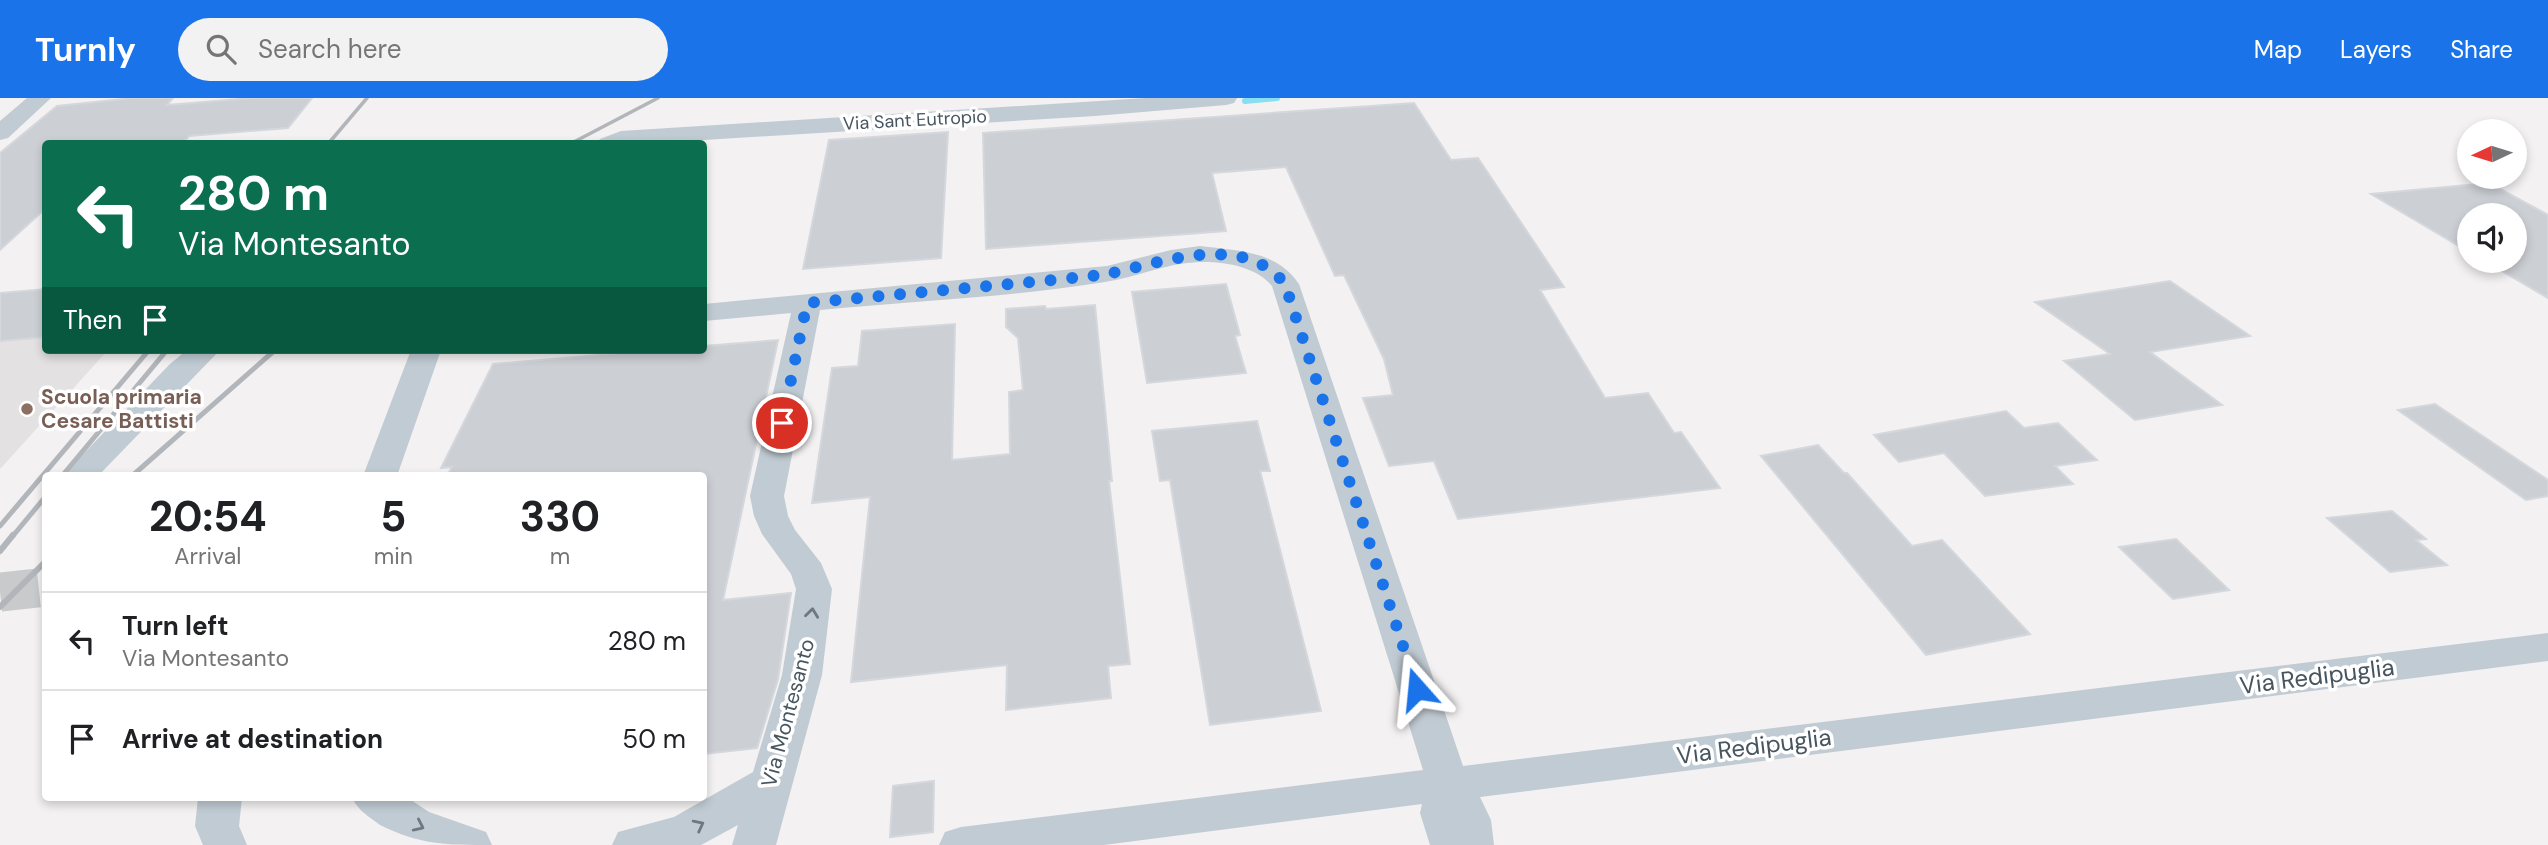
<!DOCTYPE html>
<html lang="en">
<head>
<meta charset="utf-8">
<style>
  :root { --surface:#fff; --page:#f2f2f2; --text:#202124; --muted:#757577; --line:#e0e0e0; --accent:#1a73e8 }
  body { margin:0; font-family:"DM Sans",sans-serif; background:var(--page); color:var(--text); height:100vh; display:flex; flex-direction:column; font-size:26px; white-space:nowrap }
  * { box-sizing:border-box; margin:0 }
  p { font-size:23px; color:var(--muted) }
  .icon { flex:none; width:38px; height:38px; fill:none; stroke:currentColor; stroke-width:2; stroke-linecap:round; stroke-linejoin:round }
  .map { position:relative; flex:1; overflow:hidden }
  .side { position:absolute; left:42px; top:374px; width:665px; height:329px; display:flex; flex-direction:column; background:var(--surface); border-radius:7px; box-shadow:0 4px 10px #0003 }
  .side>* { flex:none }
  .top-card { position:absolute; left:42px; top:42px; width:665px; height:214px; border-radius:7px; box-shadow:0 4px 10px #0003; background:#0b6e4f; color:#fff; overflow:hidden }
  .needle { width:46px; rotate:266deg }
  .tools { position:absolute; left:2457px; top:21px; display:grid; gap:14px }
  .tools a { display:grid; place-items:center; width:70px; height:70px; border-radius:50%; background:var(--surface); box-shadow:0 4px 10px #0003; font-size:35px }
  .pin { position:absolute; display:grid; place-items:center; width:60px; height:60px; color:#fff; margin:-30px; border:4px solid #fff; border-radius:50%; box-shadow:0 2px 7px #0007 }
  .me { position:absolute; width:77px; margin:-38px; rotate:342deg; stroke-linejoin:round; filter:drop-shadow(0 0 5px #0008) }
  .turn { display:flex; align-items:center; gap:24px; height:147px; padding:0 21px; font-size:32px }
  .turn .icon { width:91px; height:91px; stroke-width:2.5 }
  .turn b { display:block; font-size:49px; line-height:60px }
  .then { display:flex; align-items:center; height:66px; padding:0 21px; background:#0003; gap:14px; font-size:26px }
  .eta { display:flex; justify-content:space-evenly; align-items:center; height:119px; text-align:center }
  .eta b { font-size:42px; font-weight:700; line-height:49px }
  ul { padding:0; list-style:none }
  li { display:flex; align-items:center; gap:21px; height:98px; padding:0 21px; border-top:2px solid var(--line) }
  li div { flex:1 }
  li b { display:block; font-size:26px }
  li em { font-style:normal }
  header { display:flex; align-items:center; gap:42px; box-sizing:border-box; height:98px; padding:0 35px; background:var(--accent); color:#fff }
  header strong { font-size:33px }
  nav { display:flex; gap:38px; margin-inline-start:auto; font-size:24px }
  .search { width:490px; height:63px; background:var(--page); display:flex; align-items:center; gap:18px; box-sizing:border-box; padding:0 24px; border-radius:38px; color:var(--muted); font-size:26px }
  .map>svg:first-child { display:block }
</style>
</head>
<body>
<header>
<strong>Turnly</strong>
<div class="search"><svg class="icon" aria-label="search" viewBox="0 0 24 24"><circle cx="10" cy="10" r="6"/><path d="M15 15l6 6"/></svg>Search here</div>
<nav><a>Map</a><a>Layers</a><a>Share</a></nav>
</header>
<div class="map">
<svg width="2548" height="747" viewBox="0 0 2548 747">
  <rect width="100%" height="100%" fill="#f3f1f1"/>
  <path fill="#e4e1e3" d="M45 239 46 252H108L0 371V243Z"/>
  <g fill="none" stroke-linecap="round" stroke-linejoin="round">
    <path stroke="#89def1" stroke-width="6" d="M1245 3 1277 0"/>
  </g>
  <g fill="#ccd0d5" stroke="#d4d7dc" stroke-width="2">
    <path d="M133 0H173L167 7 252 0H312L288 30 189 38 182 46H46V110L0 152V55L57 8Z"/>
    <path d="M1414 5 1451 62 1478 60 1564 189 1540 192 1605 300 1648 295 1674 335 1681 334 1720 390 1458 421 1434 363 1389 368 1363 300 1393 297 1384 261 1344 177 1335 178 1286 69 1212 75 1226 133 986 151 983 35Z"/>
    <path d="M948 34 941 160 803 171 829 42Z"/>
    <path d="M2489 85 2548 117V200L2485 163H2515V117H2469V154L2371 96Z"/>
    <path d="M2170 183 2250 238 2150 254 2222 307 2135 322 2064 263 2110 256 2035 204Z"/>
    <path d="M1226 186 1240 237 1235 238 1246 275 1147 285 1132 194Z"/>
    <path d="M46 191V239L0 243V195Z"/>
    <path d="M1095 207 1112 383H1109L1130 566 1108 568 1111 600 1006 612 1007 567 851 584 870 399 812 405 832 270 858 268 862 233 955 226 952 362 1010 356 1009 294 1023 292 1018 240 1006 229V211L1045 208 1046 211Z"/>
    <path d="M778 242 723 502 791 495 778 581 757 650 704 656V378H447L452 369 441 370 493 266 658 252H704V248Z"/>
    <path d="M2435 306 2548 382V398L2526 402 2398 312Z"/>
    <path d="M2006 313 2024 330 2058 325 2097 362 2055 368 2073 386 1985 398 1944 355 1899 364 1874 337Z"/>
    <path d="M1257 323 1270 373H1260L1321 613 1210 627 1170 382 1160 383 1152 333Z"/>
    <path d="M1818 347 1844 375H1847L1912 448 1942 442 2030 536 1926 557 1761 358Z"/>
    <path d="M2392 413 2426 441 2416 442 2447 467 2390 474 2327 420Z"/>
    <path d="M2176 441 2229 492 2173 501 2119 449Z"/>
    <path d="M934 683 933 734 890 739 893 688Z"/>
  </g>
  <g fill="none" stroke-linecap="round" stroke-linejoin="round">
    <path stroke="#c8cacc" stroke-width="39" stroke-dasharray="39 20" stroke-linecap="butt" d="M0 494 46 489"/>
    <g fill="#c1cbd3" fill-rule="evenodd">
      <path d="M27 0H51L8 40 0 42V23Z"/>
      <path d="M1146 0H1237L1234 5 1226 7 1095 18 640 46H597L600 41 621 33Z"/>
      <path d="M1200 148C1238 153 1275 152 1299 186L1463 668 2548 535V563L1480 699 1491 722 1494 747H1430L1420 715 1422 706 1104 747H939L945 734 961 729 1423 672 1272 188C1256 168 1223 163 1199 164 1167 165 1137 179 1105 184 1013 199 914 203 820 212L784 398 788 418 795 432 821 465 832 491 822 577 776 747H732L738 727 701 747H612L618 734 674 719 753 674 782 577 796 491 791 476 762 436 754 418 750 398 791 215 704 223V206L1107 168 1171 152Z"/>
      <path d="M187 252H220L98 378H62L170 266Z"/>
      <path d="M411 252H441L397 378H363Z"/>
      <path d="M198 700H242L239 728 247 747H203L195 728Z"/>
      <path d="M352 700H408L429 714 486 734 492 747C446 747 420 747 380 727 368 718 359 713 352 700Z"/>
    </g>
    <g stroke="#b2b6bb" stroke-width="3.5">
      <path d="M328 46 367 0"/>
      <path d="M570 46 658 0"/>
    </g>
    <g stroke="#b2b6bb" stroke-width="5">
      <path d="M62 378 167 252"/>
      <path d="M132 378 275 252"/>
      <path d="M0 428 149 252"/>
      <path d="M12 439 46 398"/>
    </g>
    <g stroke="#b2b6bb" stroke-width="6">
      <path d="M0 453 13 437"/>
      <path d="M0 509 46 463"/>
    </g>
  </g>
  <defs><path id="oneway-chevron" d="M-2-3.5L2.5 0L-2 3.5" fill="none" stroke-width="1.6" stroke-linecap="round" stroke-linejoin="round" transform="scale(1.75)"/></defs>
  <g stroke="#6c7882">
    <use href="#oneway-chevron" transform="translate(812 515) rotate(-83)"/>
    <use href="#oneway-chevron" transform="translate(699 727) rotate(-27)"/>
    <use href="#oneway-chevron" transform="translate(419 728) rotate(25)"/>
  </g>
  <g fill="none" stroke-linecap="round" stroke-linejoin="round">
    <path stroke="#1a73e8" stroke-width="12" stroke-dasharray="0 21.6" d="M782 325 807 205 1064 181C1079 179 1093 178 1107 176 1161 165 1243 133 1285 186L1417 591"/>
  </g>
  <circle fill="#8d6e63" stroke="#fff" stroke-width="2.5" cx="27" cy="311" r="7"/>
  <g text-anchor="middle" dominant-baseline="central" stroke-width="7" stroke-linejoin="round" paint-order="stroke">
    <g font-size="18" fill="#47555f" stroke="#fff">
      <text transform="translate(915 22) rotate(-3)">Via Sant Eutropio</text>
    </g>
    <g font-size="21" font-weight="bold" fill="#785e54" stroke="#fff" text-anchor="start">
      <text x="41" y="299">Scuola primaria<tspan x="41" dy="24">Cesare Battisti</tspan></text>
    </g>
    <g font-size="21" fill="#47555f" stroke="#fff">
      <text transform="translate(788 615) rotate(-75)">Via Montesanto</text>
    </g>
    <g font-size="24" fill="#47555f" stroke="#fff">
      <text transform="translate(2317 578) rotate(-7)">Via Redipuglia</text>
      <text transform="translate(1754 648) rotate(-7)">Via Redipuglia</text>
    </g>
  </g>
</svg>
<div class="tools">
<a><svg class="needle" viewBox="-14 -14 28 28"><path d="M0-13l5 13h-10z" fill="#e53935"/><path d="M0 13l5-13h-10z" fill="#757577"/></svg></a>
<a><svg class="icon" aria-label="sound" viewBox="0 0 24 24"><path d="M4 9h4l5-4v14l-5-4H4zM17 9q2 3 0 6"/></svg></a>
</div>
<div class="pin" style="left:782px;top:325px;background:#d93025"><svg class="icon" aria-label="arrive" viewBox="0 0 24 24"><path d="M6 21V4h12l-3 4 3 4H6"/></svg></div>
<svg class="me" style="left:1417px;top:591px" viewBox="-20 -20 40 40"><path d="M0-17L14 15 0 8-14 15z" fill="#1a73e8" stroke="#fff" stroke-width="4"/></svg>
<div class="top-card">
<div class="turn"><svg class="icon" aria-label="left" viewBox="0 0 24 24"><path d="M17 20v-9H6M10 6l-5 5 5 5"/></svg><div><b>280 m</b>Via Montesanto</div></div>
<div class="then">Then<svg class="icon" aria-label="arrive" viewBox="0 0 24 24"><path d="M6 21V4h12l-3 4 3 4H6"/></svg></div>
</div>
<section class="side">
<div class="eta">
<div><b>20:54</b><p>Arrival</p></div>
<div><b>5</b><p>min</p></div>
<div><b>330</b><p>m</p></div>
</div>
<ul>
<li><svg class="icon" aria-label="left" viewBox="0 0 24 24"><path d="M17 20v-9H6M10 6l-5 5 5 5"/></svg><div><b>Turn left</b><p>Via Montesanto</p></div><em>280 m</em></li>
<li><svg class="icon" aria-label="arrive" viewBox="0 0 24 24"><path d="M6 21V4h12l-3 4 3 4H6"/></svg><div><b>Arrive at destination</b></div><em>50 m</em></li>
</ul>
</section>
</div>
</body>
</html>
